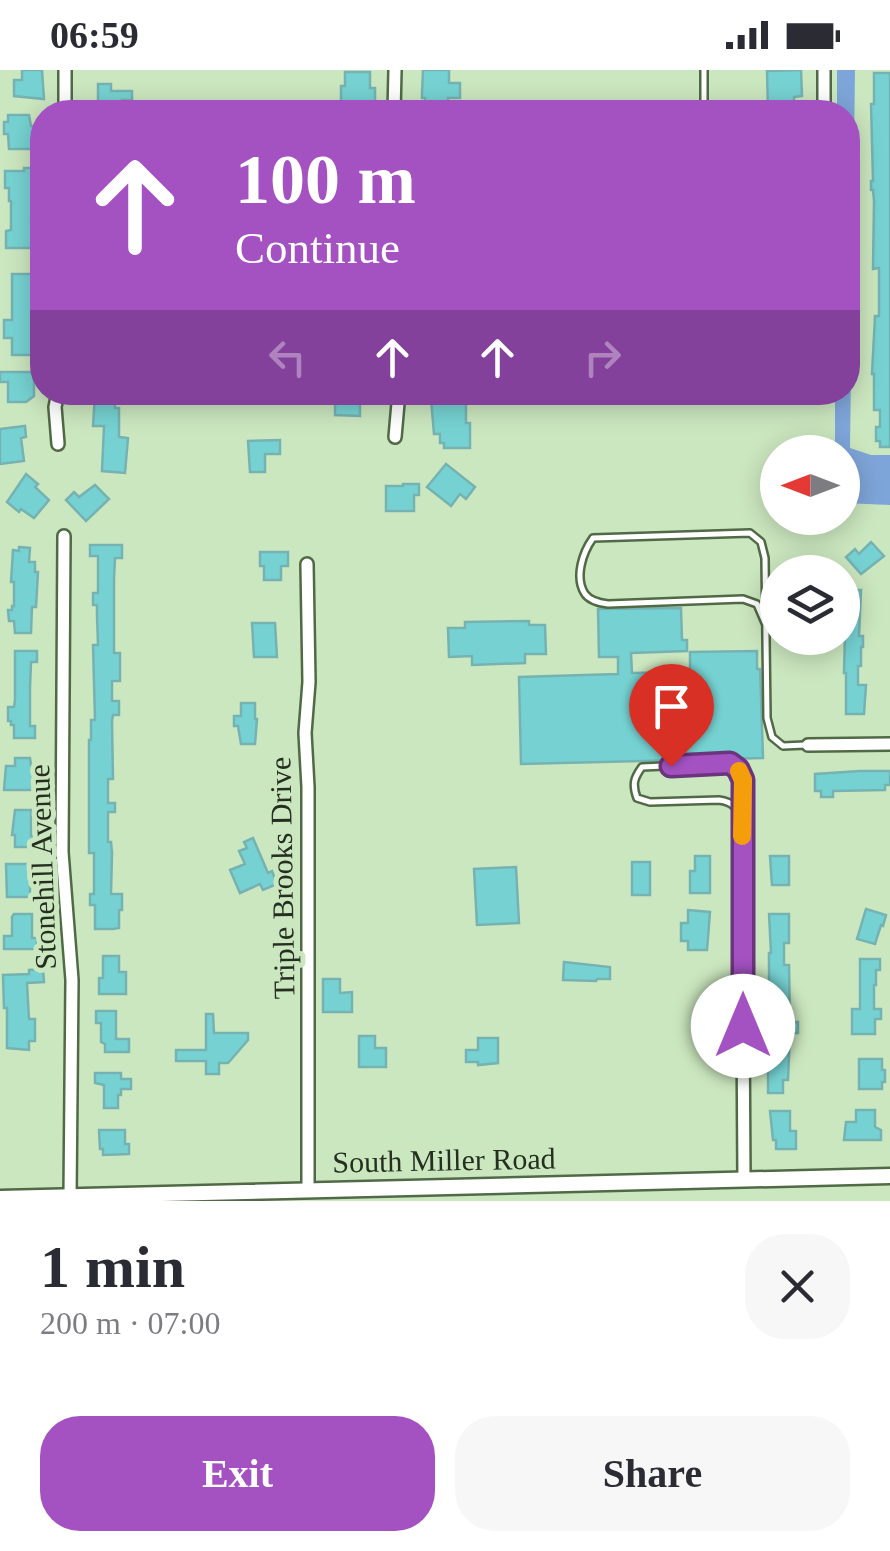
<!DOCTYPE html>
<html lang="en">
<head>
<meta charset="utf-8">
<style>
  :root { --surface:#fff; --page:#f7f7f7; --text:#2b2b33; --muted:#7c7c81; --accent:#a452c2 }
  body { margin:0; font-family:"Times New Roman",serif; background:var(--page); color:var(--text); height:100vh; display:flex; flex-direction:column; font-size:38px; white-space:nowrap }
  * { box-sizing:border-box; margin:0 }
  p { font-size:32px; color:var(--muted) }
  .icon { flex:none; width:55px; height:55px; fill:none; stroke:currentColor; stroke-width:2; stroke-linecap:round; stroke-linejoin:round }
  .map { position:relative; height:1131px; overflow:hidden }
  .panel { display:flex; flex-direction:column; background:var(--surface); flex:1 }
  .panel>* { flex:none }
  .guide { position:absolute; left:30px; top:30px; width:830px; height:305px; border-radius:40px; box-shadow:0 5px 25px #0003; background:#a452c2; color:#fff; overflow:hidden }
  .needle { width:65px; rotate:270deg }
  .controls { position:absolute; left:760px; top:365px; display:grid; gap:20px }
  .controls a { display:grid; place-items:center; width:100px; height:100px; border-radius:50%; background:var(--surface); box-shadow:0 5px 25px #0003; font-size:50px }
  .pin { position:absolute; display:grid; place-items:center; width:85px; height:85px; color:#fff; margin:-102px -42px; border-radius:50% 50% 50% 0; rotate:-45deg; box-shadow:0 0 10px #0007 }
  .pin .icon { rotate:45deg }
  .me { position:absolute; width:110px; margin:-55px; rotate:0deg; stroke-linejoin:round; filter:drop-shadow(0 0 8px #0008) }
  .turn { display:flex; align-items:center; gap:35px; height:210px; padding:0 40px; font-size:45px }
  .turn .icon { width:130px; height:130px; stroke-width:2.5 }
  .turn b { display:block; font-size:70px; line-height:85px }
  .lanes { display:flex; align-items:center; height:95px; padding:0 40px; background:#0003; justify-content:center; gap:50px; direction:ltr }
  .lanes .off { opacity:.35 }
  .round { display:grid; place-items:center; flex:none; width:105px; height:105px; border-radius:40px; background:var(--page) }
  .summary { display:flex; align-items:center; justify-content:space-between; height:170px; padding:0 40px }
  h1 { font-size:60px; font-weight:700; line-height:75px }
  .primary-button { display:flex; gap:20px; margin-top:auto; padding:20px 40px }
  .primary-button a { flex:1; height:115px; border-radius:40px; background:var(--accent); color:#fff; font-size:40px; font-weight:700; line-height:115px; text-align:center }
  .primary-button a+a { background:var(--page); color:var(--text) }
  .status { display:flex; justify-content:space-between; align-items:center; height:70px; padding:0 50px; background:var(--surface); direction:ltr }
  .status svg { height:28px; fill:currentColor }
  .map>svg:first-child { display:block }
</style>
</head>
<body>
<div class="status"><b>06:59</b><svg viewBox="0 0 49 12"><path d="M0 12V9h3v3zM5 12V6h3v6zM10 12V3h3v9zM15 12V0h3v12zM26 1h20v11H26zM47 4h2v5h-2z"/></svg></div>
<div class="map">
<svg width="890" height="1131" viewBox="0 0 890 1131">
  <rect width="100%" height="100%" fill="#cbe7bf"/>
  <path fill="#7ea5d9" d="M837 0H855L850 378 871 385H890V435L844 433 842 382H835V323L848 322V42H837Z"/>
  <g fill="#76d2d2" stroke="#76b2b2" stroke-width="2.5">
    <path d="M22 0H42L44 29 14 26V10H22Z"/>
    <path d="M423 0H449V13H460V28H448V42H425V28H422V23Z"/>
    <path d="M801 0 802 26 794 27 795 42H768L767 1Z"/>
    <path d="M345 2H370V18H375V42H341V16H345Z"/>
    <path d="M874 3H890V377H880V371H876V357H880V340H874V304H872L875 246H879V198L873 199 874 131 873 120H871V111H873L871 34H874Z"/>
    <path d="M98 14H111V21H132V30H122V42H98Z"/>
    <path d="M8 45H29L31 56H34V66H41V79H9L8 64H4V52H8Z"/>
    <path d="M24 98H36V113H33L31 149 33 167H38V178H6V161L11 160V131H9V118H5V101H24Z"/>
    <path d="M12 204H42V215H36V226H34V246H42V263H37V285H12V268H4V250H12Z"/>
    <path d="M0 302H34V326L26 332H8V312H0Z"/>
    <path d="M335 322H369V332H360V346L335 345Z"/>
    <path d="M439 322H466V353H470V378H444V373H440V364H434L431 329H439Z"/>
    <rect x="758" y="322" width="61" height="9"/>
    <path d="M95 324H115V338H119V367L128 368 125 403 102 401 104 356H93Z"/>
    <path d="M25 356 26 367 21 368 24 391 0 394V359Z"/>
    <path d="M280 370V384H265V402H250L248 371Z"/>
    <path d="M446 394 475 417 466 429 460 424 451 436 427 417Z"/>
    <path d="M26 404 38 414 35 417 49 430 34 448 21 439 19 442 7 432Z"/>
    <path d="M403 414H419V425H414V441H386V416H403Z"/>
    <path d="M95 415 109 429 86 451 66 430 74 422 79 427Z"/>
    <path d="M871 472 884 486 861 504 846 487 855 479 859 484Z"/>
    <path d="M90 475H122V488H115L114 508V583H120V611H112V631H119V645H113L112 651 113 709H108V733H115V742H108V772H111L112 783 111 824H122V840H119V858L113 859H95V835H90V824H94V783H89V670H91V650H95L93 575H98L97 545V535H93V523H98V486H90Z"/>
    <path d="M19 477 30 478 29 492H35V502H38L36 537H32L31 563H15L14 551H9L8 540H12V536H14V512H11L13 480 19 481Z"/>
    <path d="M260 482H288V496H281V510H264V496H260Z"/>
    <path d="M846 520H861L859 566H863V577H861V596H858V615H866L864 644H846V603H844Z"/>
    <path d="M681 538 682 570H687V581L631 583 632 603 690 602V582L757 581V599H760L763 688 521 694 519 607 618 604V587H599L598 539Z"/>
    <path d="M529 551V555H545L546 584H525V593L472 595V586L449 587 448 558H465V552Z"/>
    <path d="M252 553H275L277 587H254Z"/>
    <path d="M15 581H37V592H31L30 618V656H35V668H14V655H11V651H8V637H14L15 630Z"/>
    <path d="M241 633H255V649H257L255 674H241L238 656H234V646H241Z"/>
    <path d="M15 688H30L33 708H37V720H4L6 696H15Z"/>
    <path d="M860 701H890V715H885V720L833 721V727H821V721H815V704Z"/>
    <path d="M15 740H31V766H35L36 777H15V765H12Z"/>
    <path d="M253 768 268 803 272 801 277 814 263 820 260 814 240 823 230 800 245 794 239 781 247 778 244 772Z"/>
    <path d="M695 786H710V823H690V801H695Z"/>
    <path d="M770 786H789V815H772Z"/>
    <rect x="632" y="792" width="18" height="33"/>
    <path d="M6 794H30V827H7Z"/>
    <path d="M516 797 519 853 477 855 474 799Z"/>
    <path d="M866 839 886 845 883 856 881 855 875 874 857 869Z"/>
    <path d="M688 840 710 842 707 880H688V871H681V853H688Z"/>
    <path d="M14 844H32V868H37V879H4V866H12V847Z"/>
    <path d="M769 844H789V873H784V895H789L790 952H798V963H790L788 1010H783V1023H768V985H776V965H773L769 920V883H771Z"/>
    <path d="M103 886H119V902H126V924H99V908H103Z"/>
    <path d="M860 889H880V900H876V915H874V939H881V949H875V964H852V939H860Z"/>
    <path d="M564 892 610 897V909H597L596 911 563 910Z"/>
    <path d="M43 899 44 912 27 913 29 949H35V971H29V980L7 978V938H4L3 905 29 904V900Z"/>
    <path d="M323 909H340V923L352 922V942H323Z"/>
    <path d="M96 941H116V969H129V982H105V974L101 972V953H96Z"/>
    <path d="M206 944H213L214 963H248V970L228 993H219V1004H206V991H176V980H206Z"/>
    <path d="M359 966H375V978H386V997H359Z"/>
    <path d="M478 968H498V993L478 995V992H466V980H478Z"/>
    <path d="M859 989H882V1000H885V1012H882V1019H859Z"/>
    <path d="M95 1003H121V1009H131V1019H121V1025H118V1038H104V1015L95 1013Z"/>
    <path d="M856 1040H875V1057L881 1060V1070H844L846 1052H856Z"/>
    <path d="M770 1041H790V1061H796V1079H776V1070H773Z"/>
    <path d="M99 1060H125V1074H129V1084L103 1085V1079H100Z"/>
  </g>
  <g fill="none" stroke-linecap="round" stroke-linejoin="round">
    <defs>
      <g id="service">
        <path d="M704 0V42"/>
        <path d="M766 555 757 534 743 529 608 534C600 533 590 531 585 524 574 507 583 482 593 468L750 463 761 472 765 488 767 648 772 667 783 676 805 675"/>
        <path d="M742 786C742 767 747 720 741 704 737 696 737 698 730 693L642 697C634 708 632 714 637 728L650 732 719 730C734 732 736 737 742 751"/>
      </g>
      <g id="minor">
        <path d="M65 0V42"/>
        <path d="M394 42 395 0"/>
        <path d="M824 42V0"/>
        <path d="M58 322 55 337 58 374"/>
        <path d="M395 367 399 322"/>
        <path d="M64 466 62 782 72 910 70 1127"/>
        <path d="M307 494 309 612 305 663 308 717V1121"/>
        <path d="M808 675 890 674"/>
        <path d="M742 789 744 1110"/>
      </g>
      <path id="tertiary" d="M0 1128 890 1106"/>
    </defs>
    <use href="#service" stroke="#516a46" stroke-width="10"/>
    <use href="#minor" stroke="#516a46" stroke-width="16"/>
    <use href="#tertiary" stroke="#516a46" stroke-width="19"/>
    <use href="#service" stroke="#fff" stroke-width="5"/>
    <use href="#minor" stroke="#fff" stroke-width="11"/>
    <use href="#tertiary" stroke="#fff" stroke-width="14"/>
  </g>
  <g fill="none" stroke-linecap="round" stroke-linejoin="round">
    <defs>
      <path id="route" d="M671 696 730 693 738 699 743 710V956"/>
    </defs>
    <use href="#route" stroke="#6b357e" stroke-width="25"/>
    <use href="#route" stroke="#a452c2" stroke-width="18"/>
    <path stroke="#f59e0b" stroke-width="18" d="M739 701 743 710 742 766"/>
  </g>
  <g text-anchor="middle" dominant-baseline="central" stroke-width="10" stroke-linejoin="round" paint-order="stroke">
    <g font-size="30" fill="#252f20" stroke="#cbe7bf">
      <text transform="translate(42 797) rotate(-92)">Stonehill Avenue</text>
      <text transform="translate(282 808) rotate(-91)">Triple Brooks Drive</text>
      <text transform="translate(444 1090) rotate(-1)">South Miller Road</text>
    </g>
  </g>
</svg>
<div class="controls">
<a><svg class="needle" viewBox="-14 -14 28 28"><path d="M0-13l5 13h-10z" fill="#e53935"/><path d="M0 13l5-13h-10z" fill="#7c7c81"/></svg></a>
<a><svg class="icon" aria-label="layers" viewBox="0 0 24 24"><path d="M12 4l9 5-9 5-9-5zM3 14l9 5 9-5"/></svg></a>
</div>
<div class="pin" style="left:671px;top:696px;background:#d93025"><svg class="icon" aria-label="arrive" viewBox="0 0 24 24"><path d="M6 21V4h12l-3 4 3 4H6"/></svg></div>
<svg class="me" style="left:743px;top:956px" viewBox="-20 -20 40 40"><circle r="19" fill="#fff"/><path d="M0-13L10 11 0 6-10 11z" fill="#a452c2"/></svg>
<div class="guide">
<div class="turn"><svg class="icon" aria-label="ahead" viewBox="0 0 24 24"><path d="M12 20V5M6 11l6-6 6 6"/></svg><div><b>100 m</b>Continue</div></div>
<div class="lanes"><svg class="icon off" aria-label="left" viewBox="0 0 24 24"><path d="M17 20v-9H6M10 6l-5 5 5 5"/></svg><svg class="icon" aria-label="ahead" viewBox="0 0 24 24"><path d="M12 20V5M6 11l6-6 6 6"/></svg><svg class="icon" aria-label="ahead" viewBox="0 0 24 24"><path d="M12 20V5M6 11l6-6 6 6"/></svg><svg class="icon off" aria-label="right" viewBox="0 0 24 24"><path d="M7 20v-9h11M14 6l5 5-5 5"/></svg></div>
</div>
</div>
<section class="panel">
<div class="summary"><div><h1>1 min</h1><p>200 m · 07:00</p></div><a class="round"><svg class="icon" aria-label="close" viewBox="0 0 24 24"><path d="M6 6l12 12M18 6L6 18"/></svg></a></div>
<div class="primary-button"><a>Exit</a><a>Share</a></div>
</section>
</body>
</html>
